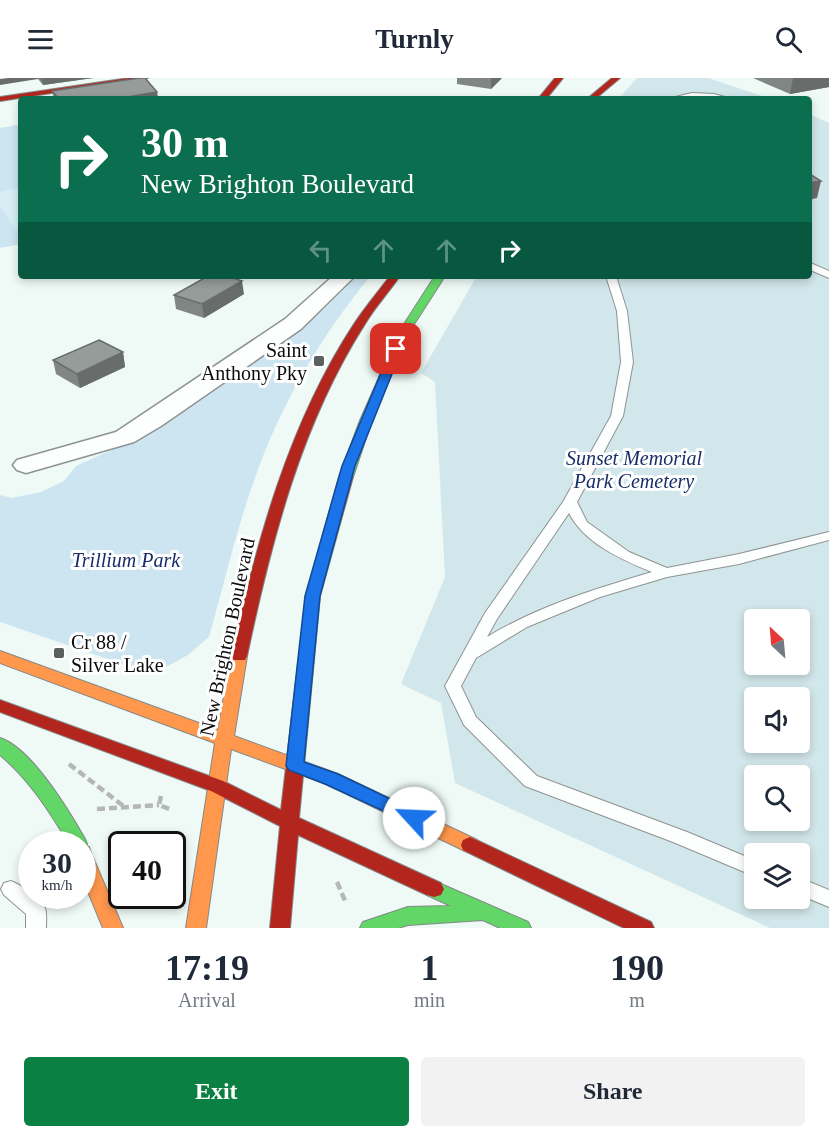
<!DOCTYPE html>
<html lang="en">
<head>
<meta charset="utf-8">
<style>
  :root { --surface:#fff; --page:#f2f2f3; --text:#1f2937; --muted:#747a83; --accent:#0b8043 }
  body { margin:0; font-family:Georgia,serif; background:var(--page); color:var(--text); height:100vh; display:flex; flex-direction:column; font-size:22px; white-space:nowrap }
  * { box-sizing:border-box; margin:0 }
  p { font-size:20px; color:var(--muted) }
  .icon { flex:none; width:33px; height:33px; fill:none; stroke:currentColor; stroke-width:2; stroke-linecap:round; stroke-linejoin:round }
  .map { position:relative; height:850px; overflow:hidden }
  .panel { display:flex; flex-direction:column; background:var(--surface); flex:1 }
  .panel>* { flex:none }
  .top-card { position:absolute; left:18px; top:18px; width:794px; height:183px; border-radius:6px; box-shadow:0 3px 9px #0003; background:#0b6e4f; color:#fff; overflow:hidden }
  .needle { width:39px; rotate:334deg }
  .fabs { position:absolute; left:744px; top:531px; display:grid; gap:12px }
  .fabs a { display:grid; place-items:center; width:66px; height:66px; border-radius:6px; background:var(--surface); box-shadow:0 3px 9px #0003; font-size:30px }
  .speed { position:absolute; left:18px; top:753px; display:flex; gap:12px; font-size:30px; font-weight:700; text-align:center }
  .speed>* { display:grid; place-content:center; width:78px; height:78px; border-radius:50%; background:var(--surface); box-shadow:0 3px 9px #0003; line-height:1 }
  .speed small { font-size:15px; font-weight:400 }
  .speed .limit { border:3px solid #111; border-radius:9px; background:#fff; color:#111 }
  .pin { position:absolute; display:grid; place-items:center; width:51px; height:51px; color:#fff; margin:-26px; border-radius:12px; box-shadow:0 3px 9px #0006 }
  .me { position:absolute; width:66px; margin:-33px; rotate:295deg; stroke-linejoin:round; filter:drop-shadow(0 0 4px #0008) }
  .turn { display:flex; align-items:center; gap:21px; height:126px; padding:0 24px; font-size:27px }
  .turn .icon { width:78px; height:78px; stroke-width:2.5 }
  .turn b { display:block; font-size:42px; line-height:51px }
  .lanes { display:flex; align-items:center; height:57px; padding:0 24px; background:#0003; justify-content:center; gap:30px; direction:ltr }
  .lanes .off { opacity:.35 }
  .eta { display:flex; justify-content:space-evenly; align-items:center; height:102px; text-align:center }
  .eta b { font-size:36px; font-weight:700; line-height:42px }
  .primary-button { display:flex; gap:12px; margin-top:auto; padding:12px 24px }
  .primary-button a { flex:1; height:69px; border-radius:6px; background:var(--accent); color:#fff; font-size:24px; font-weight:700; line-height:69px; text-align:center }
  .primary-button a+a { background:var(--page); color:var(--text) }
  header { display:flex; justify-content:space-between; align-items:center; height:78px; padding:0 24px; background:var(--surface); font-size:27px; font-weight:700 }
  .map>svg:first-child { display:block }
</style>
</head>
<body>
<header><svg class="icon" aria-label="menu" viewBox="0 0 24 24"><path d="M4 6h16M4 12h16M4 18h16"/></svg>Turnly<svg class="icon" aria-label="search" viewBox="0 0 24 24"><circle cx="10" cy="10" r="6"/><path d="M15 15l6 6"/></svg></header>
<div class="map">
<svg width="829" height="850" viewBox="0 0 829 850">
  <rect width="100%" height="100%" fill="#effaf7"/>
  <g fill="#cde5f1">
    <path d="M17 47 21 48V166L0 170V50Z"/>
    <path d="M363 198 368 201C320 260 280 328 255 400 236 452 224 507 209 559L188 577 166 589 140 592 0 544V417L12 420 41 414 64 403 76 388 149 355 264 276 324 231 355 200Z"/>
  </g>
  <g fill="#d2e7eb" fill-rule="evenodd">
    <path d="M637 0H708L772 21H618Z"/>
    <path d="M809 36 829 45V850H770L455 705 441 625 401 606 445 499 435 304 421 295 475 201 477 198H808ZM754 542H800V586H754ZM754 620H800V664H754ZM754 698H800V742H754ZM754 776H800V820H754Z"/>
  </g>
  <path fill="#d7eef5" d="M21 110V151L16 152 0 128V114Z"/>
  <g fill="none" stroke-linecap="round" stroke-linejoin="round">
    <defs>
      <g id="lane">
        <path d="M692 15 714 16 732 21 692 19 667 21Z"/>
        <path d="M808 184 829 193V200L808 191Z"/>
        <path d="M606 198H616L627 233 633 284 623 338 577 424 587 444 629 474 667 490 739 476 829 454V462L739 486 667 499 600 519 527 549 476 580 461 608 476 639 537 698 687 754 754 782V798L673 764 525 708 464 647 445 608 485 535 563 424 611 338 621 284 617 233ZM569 435C584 465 622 482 652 494 595 511 538 528 487 559L497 541Z"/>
        <path d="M800 800 829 812V829L800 817Z"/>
        <path d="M11 803C20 806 42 822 45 830 47 836 46 844 46 850H26V836L4 817 1 811 4 805Z"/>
      </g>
      <path id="street" d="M333 198H355L301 251 161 348 134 364 26 395 17 392 13 387 17 382 116 354 285 241Z"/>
      <g id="fast">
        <path d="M435 198H445L409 254 371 345 353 399 351 402H341L339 399 359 345 399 254Z"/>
        <path d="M0 660C31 670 69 733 85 761L87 766 85 771 82 772V766H69C50 734 29 701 0 677Z"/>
        <path d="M434 803 528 844 531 850H500L483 842 408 847 398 850H360L363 844 408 829 451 828 427 817 424 811 427 805Z"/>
      </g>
      <g id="slow">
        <path d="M239 572 245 574 247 578 234 658 338 696 477 762 479 767 477 772 470 775 463 772 326 706 231 671 206 850H186L215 665 0 585V573L218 652 231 578 233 574Z"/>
        <path d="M82 767 89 769 91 775 123 850H103L82 799Z"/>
      </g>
      <g id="jam">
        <path d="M129 0H148L0 23V19Z"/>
        <path d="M555 0H563L546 21H538Z"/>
        <path d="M612 0H620L595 21H587Z"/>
        <path d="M390 198H400C389 214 375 229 365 246 301 346 271 464 247 578L245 582H233L231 578C257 463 289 345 354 246 365 229 378 214 390 198Z"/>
        <path d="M346 395 353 399 320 518 299 740 441 805 444 811 441 817 434 819 427 817 298 757 290 850H270L280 748 211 713 0 634V622L223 703 281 732 306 518 339 399Z"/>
        <path d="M470 759 651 844 654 850H624L463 772 461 767 463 762Z"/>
      </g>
    </defs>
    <use href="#lane" stroke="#8e9391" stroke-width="2"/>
    <use href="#street" stroke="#8e9391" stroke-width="3"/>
    <use href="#fast" stroke="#848988" stroke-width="2"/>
    <use href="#slow" stroke="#848988" stroke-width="2"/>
    <use href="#jam" stroke="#848988" stroke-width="2"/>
    <g stroke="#b5b7b6" stroke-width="4.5" stroke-dasharray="8 4" stroke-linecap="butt">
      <path d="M69 686 126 730"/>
      <path d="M161 718 159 727 172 732"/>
      <path d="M97 731 159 727"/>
      <path d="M337 804 346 825"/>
    </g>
    <use href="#lane" fill="#fdfefe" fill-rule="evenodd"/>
    <use href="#street" fill="#fdfefe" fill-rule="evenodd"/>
    <use href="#fast" fill="#63d668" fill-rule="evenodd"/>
    <use href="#slow" fill="#ff974d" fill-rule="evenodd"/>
    <use href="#jam" fill="#b3261e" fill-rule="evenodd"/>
  </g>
  <g fill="#808684">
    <path d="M0 0H93L43 7 38 1Z"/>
    <path d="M457 0H502L491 11 457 6Z"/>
    <path d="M753 0H829V9L790 16Z"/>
    <path d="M52 13 157 14 158 21H54Z"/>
    <path d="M244 216 204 240 176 231 174 217Z"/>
    <path d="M123 274 125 289 80 310 56 296 53 282Z"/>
  </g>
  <g fill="#686d6c">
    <path d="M9 0H38V1L0 7V1Z"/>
    <path d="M56 0H93L43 7 42 2Z"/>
    <path d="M491 0H502L491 11Z"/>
    <path d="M793 0H829V9L790 16Z"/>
    <path d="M157 14 158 21H115V20Z"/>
    <path d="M811 89 808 103V90Z"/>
    <path d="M821 103 817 120 808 122V105Z"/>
    <path d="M242 203 244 216 204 240 202 226Z"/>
    <path d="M123 274 125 289 80 310 77 296Z"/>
  </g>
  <g fill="#959c9a" stroke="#686d6c" stroke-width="1.5">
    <path d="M41 0H56L42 2Z"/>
    <path d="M139 0H145L157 14 116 21H59L52 13Z"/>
    <path d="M808 95 821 103 808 105Z"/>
    <path d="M208 198H227L242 203 202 226 174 217Z"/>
    <path d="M99 262 123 274 77 296 53 282Z"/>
  </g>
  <path fill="#1a73e8" stroke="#114b97" stroke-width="1.5" d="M396 267 402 271 355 388 320 518 304 684 338 696 420 735 423 740 420 745 414 747 325 706 289 692 286 688 305 518 342 388 391 271Z"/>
  <g fill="#5b5f5e" stroke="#fff" stroke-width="2">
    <rect x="313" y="277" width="12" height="12" rx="3"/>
    <rect x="53" y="569" width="12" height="12" rx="3"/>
  </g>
  <g text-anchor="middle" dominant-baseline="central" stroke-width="6" stroke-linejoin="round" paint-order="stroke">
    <g font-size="20" fill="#0b0b0b" stroke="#fff" text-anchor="end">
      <text x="307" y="272">Saint<tspan x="307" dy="23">Anthony Pky</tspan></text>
      <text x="71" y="564" text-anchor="start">Cr 88 /<tspan x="71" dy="23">Silver Lake</tspan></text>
    </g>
    <g font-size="20" font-style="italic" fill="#172d67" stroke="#fff">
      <text x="634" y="380">Sunset Memorial<tspan x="634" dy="23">Park Cemetery</tspan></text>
      <text x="126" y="482">Trillium Park</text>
    </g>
    <g font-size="20" fill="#0b0b0b" stroke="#fff">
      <text transform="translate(227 559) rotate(-78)">New Brighton Boulevard</text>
    </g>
  </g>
</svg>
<div class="fabs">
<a><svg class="needle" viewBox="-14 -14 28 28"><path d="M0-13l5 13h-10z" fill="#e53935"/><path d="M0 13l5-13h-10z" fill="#747a83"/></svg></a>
<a><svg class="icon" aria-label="sound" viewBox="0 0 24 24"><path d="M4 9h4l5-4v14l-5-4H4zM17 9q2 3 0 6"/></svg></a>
<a><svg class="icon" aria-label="search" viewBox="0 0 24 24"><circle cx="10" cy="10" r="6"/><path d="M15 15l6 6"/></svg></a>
<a><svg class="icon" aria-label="layers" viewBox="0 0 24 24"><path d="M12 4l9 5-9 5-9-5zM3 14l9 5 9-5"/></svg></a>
</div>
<div class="speed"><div>30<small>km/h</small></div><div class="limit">40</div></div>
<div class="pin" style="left:396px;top:271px;background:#d93025"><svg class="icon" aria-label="arrive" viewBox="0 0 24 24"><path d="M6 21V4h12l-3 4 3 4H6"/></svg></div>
<svg class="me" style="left:414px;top:740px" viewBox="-20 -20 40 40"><circle r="19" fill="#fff"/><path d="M0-13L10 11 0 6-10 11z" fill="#1a73e8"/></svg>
<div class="top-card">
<div class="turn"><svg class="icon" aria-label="right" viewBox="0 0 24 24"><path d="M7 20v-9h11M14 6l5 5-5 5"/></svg><div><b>30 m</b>New Brighton Boulevard</div></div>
<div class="lanes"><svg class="icon off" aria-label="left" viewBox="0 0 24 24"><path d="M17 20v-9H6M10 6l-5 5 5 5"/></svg><svg class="icon off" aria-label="ahead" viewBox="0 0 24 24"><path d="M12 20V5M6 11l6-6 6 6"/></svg><svg class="icon off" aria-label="ahead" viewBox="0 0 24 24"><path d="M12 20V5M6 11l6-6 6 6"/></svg><svg class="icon" aria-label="right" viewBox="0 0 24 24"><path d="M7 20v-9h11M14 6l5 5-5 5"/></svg></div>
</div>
</div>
<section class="panel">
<div class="eta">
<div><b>17:19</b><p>Arrival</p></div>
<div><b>1</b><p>min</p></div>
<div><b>190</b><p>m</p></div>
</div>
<div class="primary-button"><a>Exit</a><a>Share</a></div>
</section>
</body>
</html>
